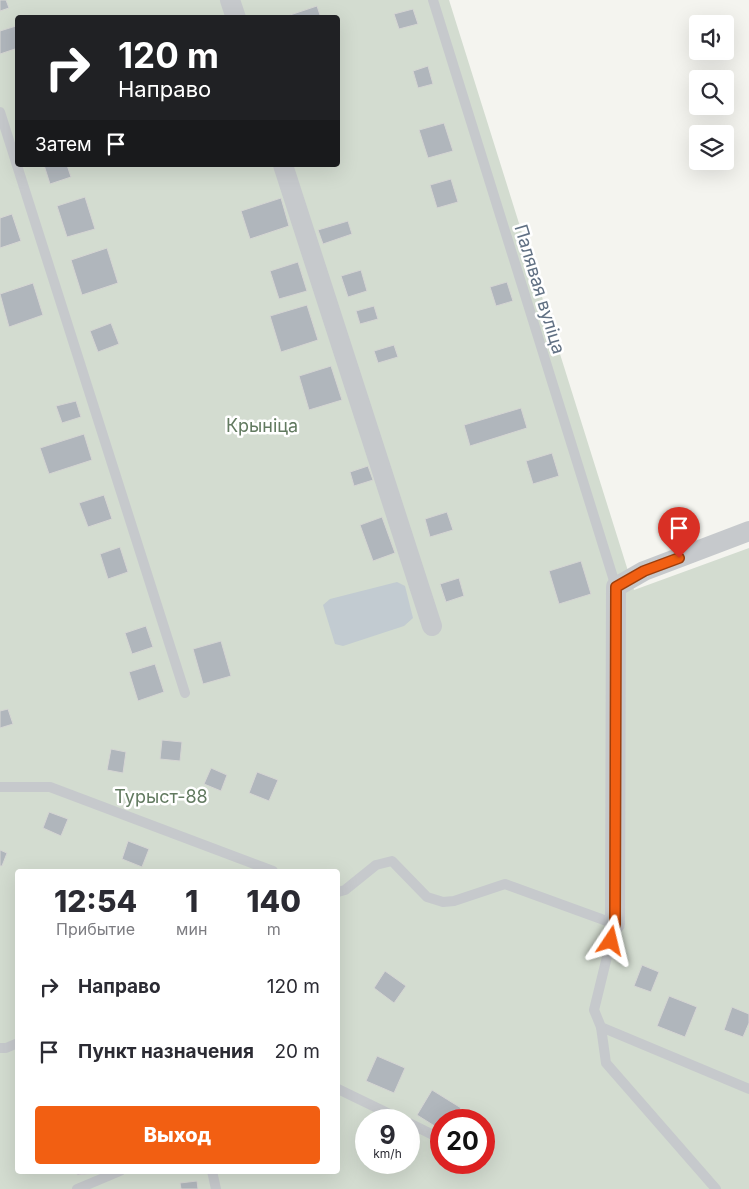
<!DOCTYPE html>
<html lang="ru">
<head>
<meta charset="utf-8">
<style>
  :root { --surface:#fff; --page:#f2f2f3; --text:#2b2b33; --muted:#7c7c81; --accent:#f25f12 }
  body { margin:0; font-family:Inter,sans-serif; background:var(--page); color:var(--text); height:100vh; display:flex; flex-direction:column; font-size:19px; white-space:nowrap }
  * { box-sizing:border-box; margin:0 }
  p { font-size:16px; color:var(--muted) }
  .icon { flex:none; width:28px; height:28px; fill:none; stroke:currentColor; stroke-width:2; stroke-linecap:round; stroke-linejoin:round }
  .map { position:relative; flex:1; overflow:hidden }
  .sheet { position:absolute; left:15px; top:869px; width:325px; height:305px; display:flex; flex-direction:column; background:var(--surface); border-radius:5px; box-shadow:0 5px 20px #0002 }
  .sheet>* { flex:none }
  .guide { position:absolute; left:15px; top:15px; width:325px; height:152px; border-radius:5px; box-shadow:0 5px 20px #0002; background:#202124; color:#fff; overflow:hidden }
  .tools { position:absolute; left:689px; top:15px; display:grid; gap:10px }
  .tools a { display:grid; place-items:center; width:45px; height:45px; border-radius:5px; background:var(--surface); box-shadow:0 5px 20px #0002; font-size:25px }
  .speed { position:absolute; left:355px; top:1109px; display:flex; gap:10px; font-size:25px; font-weight:700; text-align:center }
  .speed>* { display:grid; place-content:center; width:65px; height:65px; border-radius:50%; background:var(--surface); box-shadow:0 5px 20px #0002; line-height:1 }
  .speed small { font-size:12px; font-weight:400 }
  .speed .limit { border:8px solid #d22; background:#fff; color:#111 }
  .pin { position:absolute; display:grid; place-items:center; width:42px; height:42px; color:#fff; margin:-51px -21px; border-radius:50% 50% 50% 0; rotate:-45deg; box-shadow:0 0 5px #0007 }
  .pin .icon { rotate:45deg }
  .me { position:absolute; width:55px; margin:-28px; rotate:10deg; stroke-linejoin:round; filter:drop-shadow(0 0 4px #0008) }
  .turn { display:flex; align-items:center; gap:18px; height:105px; padding:0 20px; font-size:22px }
  .turn .icon { width:65px; height:65px; stroke-width:2.5 }
  .turn b { display:block; font-size:35px; line-height:42px }
  .then { display:flex; align-items:center; height:48px; padding:0 20px; background:#0003; gap:10px; font-size:19px }
  .eta { display:flex; justify-content:space-evenly; align-items:center; height:85px; text-align:center }
  .eta b { font-size:30px; font-weight:800; line-height:35px }
  .button { display:flex; gap:10px; margin-top:auto; padding:10px 20px }
  .button a { flex:1; height:58px; border-radius:5px; background:var(--accent); color:#fff; font-size:20px; font-weight:800; line-height:58px; text-align:center }
  ul { padding:0; list-style:none }
  li { display:flex; align-items:center; gap:15px; height:65px; padding:0 20px }
  li div { flex:1 }
  li b { display:block; font-size:19px }
  li em { font-style:normal }
  .map>svg:first-child { display:block }
</style>
</head>
<body>
<div class="map">
<svg width="749" height="1189" viewBox="0 0 749 1189">
  <rect width="100%" height="100%" fill="#f4f4ef"/>
  <path fill="#d3dcd0" fill-rule="evenodd" d="M0 0H449L634 590 749 548V1189H0ZM18 18H338V165H18ZM18 871H338V1171H18ZM366 1120H409V1162H366ZM441 1120H484V1162H441Z"/>
  <path fill="#c2cbd1" d="M397 582 405 586 413 618 404 626 343 646 335 644 323 605 330 599Z"/>
  <g fill="#b0b6bc" stroke="#d5d5d3">
    <path d="M0 0H6L9 8 0 11Z"/>
    <path d="M317 6 321 18H287V16Z"/>
    <path d="M413 9 418 24 399 29 394 14Z"/>
    <path d="M16 26 18 48 0 54V31Z"/>
    <path d="M428 66 433 84 418 88 413 71Z"/>
    <path d="M444 123 453 151 428 158 419 130Z"/>
    <path d="M44 165H67L71 177 50 184Z"/>
    <path d="M451 179 458 202 437 208 430 185Z"/>
    <path d="M85 197 95 229 67 237 57 206Z"/>
    <path d="M281 198 289 226 250 239 241 211Z"/>
    <path d="M12 214 21 241 0 248V218Z"/>
    <path d="M348 221 352 234 323 244 318 230Z"/>
    <path d="M107 248 118 283 82 295 71 260Z"/>
    <path d="M298 262 307 291 279 299 270 271Z"/>
    <path d="M361 270 367 291 348 297 341 276Z"/>
    <path d="M507 282 513 301 496 306 490 287Z"/>
    <path d="M33 283 43 315 9 327 0 294Z"/>
    <path d="M307 305 318 340 281 352 270 316Z"/>
    <path d="M374 306 378 319 360 324 356 311Z"/>
    <path d="M111 323 119 344 98 352 90 331Z"/>
    <path d="M394 345 398 357 378 363 374 351Z"/>
    <path d="M331 366 342 400 309 410 299 376Z"/>
    <path d="M76 401 81 417 62 423 56 406Z"/>
    <path d="M521 408 527 428 470 446 464 425Z"/>
    <path d="M84 434 92 460 49 474 40 448Z"/>
    <path d="M552 453 559 476 533 484 526 461Z"/>
    <path d="M368 466 373 480 354 486 350 472Z"/>
    <path d="M104 495 112 519 88 527 79 503Z"/>
    <path d="M447 512 453 530 430 537 425 519Z"/>
    <path d="M382 517 395 553 373 561 360 525Z"/>
    <path d="M120 547 128 572 108 579 100 554Z"/>
    <path d="M581 561 591 594 559 604 549 571Z"/>
    <path d="M459 578 464 596 446 602 440 584Z"/>
    <path d="M146 626 153 647 132 654 125 633Z"/>
    <path d="M221 641 231 676 203 684 193 649Z"/>
    <path d="M155 664 164 692 138 701 129 672Z"/>
    <path d="M8 709 13 724 0 728V711Z"/>
    <path d="M162 740 182 742 180 761 160 759Z"/>
    <path d="M111 749 126 752 123 773 107 770Z"/>
    <path d="M211 768 227 775 221 791 204 784Z"/>
    <path d="M257 772 278 780 269 801 249 793Z"/>
    <path d="M49 812 68 819 61 836 43 828Z"/>
    <path d="M128 841 149 849 142 867 122 859Z"/>
    <path d="M0 850 7 853 2 866H0Z"/>
    <path d="M642 965 659 972 651 992 634 986Z"/>
    <path d="M385 971 406 986 394 1003 374 988Z"/>
    <path d="M669 996 697 1007 685 1037 657 1026Z"/>
    <path d="M732 1007 749 1014V1023L743 1037 724 1030Z"/>
    <path d="M377 1056 405 1068 394 1093 366 1081Z"/>
    <path d="M432 1090 461 1108 453 1120H441V1130L417 1115Z"/>
    <path d="M77 1171H96V1173L77 1175Z"/>
    <path d="M197 1181 198 1189H181L180 1183Z"/>
  </g>
  <g fill="none" stroke-linecap="round" stroke-linejoin="round">
    <g stroke="#c6c9cc" stroke-width="10">
      <path d="M433 0 616 587"/>
      <path d="M0 112 185 693"/>
      <path d="M0 787H50L273 871"/>
      <path d="M338 892 345 890 376 865 392 861 427 897 443 902 454 901 505 884 615 924 594 1010 601 1027 749 1089"/>
      <path d="M601 1027 606 1063 716 1189"/>
      <path d="M0 1048H6L18 1043"/>
      <path d="M338 1089 402 1120"/>
      <path d="M409 1123 441 1139"/>
      <path d="M212 1171 216 1189"/>
      <path d="M77 1189 120 1171"/>
    </g>
    <g stroke="#c6c9cc" stroke-width="20">
      <path d="M230 0 236 18"/>
      <path d="M283 165 432 626"/>
      <path d="M615 924 616 587 644 571 749 531"/>
    </g>
  </g>
  <g fill="none" stroke-linecap="round" stroke-linejoin="round">
    <defs>
      <path id="route" d="M611 941 615 924 616 587 644 571 679 558"/>
    </defs>
    <use href="#route" stroke="#9d3e0c" stroke-width="12"/>
    <use href="#route" stroke="#f25f12" stroke-width="9"/>
  </g>
  <g text-anchor="middle" dominant-baseline="central" stroke-width="5" stroke-linejoin="round" paint-order="stroke">
    <g font-size="18" fill="#607083" stroke="#fff">
      <text transform="translate(540 289) rotate(73)">Палявая вуліца</text>
    </g>
    <g font-size="18" fill="#627a60" stroke="#fff">
      <text x="262" y="425">Крыніца</text>
      <text x="161" y="796">Турыст-88</text>
    </g>
  </g>
</svg>
<div class="tools">
<a><svg class="icon" aria-label="sound" viewBox="0 0 24 24"><path d="M4 9h4l5-4v14l-5-4H4zM17 9q2 3 0 6"/></svg></a>
<a><svg class="icon" aria-label="search" viewBox="0 0 24 24"><circle cx="10" cy="10" r="6"/><path d="M15 15l6 6"/></svg></a>
<a><svg class="icon" aria-label="layers" viewBox="0 0 24 24"><path d="M12 4l9 5-9 5-9-5zM3 14l9 5 9-5"/></svg></a>
</div>
<div class="speed"><div>9<small>km/h</small></div><div class="limit">20</div></div>
<div class="pin" style="left:679px;top:558px;background:#d93025"><svg class="icon" aria-label="arrive" viewBox="0 0 24 24"><path d="M6 21V4h12l-3 4 3 4H6"/></svg></div>
<svg class="me" style="left:611px;top:941px" viewBox="-20 -20 40 40"><path d="M0-17L14 15 0 8-14 15z" fill="#f25f12" stroke="#fff" stroke-width="4"/></svg>
<div class="guide">
<div class="turn"><svg class="icon" aria-label="right" viewBox="0 0 24 24"><path d="M7 20v-9h11M14 6l5 5-5 5"/></svg><div><b>120 m</b>Направо</div></div>
<div class="then">Затем<svg class="icon" aria-label="arrive" viewBox="0 0 24 24"><path d="M6 21V4h12l-3 4 3 4H6"/></svg></div>
</div>
<section class="sheet">
<div class="eta">
<div><b>12:54</b><p>Прибытие</p></div>
<div><b>1</b><p>мин</p></div>
<div><b>140</b><p>m</p></div>
</div>
<ul>
<li><svg class="icon" aria-label="right" viewBox="0 0 24 24"><path d="M7 20v-9h11M14 6l5 5-5 5"/></svg><div><b>Направо</b></div><em>120 m</em></li>
<li><svg class="icon" aria-label="arrive" viewBox="0 0 24 24"><path d="M6 21V4h12l-3 4 3 4H6"/></svg><div><b>Пункт назначения</b></div><em>20 m</em></li>
</ul>
<div class="button"><a>Выход</a></div>
</section>
</div>
</body>
</html>
